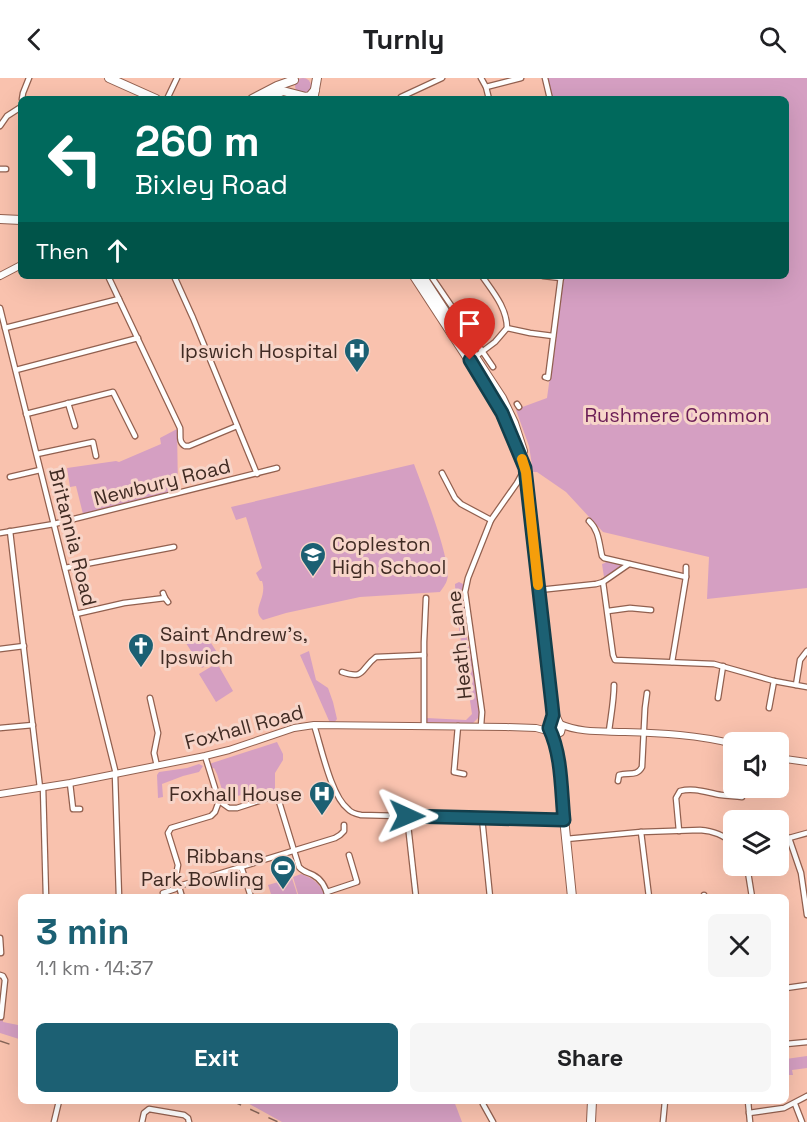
<!DOCTYPE html>
<html lang="en">
<head>
<meta charset="utf-8">
<style>
  :root { --surface:#fff; --page:#f6f6f6; --text:#202124; --muted:#757577; --accent:#1c6073 }
  body { margin:0; font-family:"Space Grotesk",sans-serif; background:var(--page); color:var(--text); height:100vh; display:flex; flex-direction:column; font-size:22px; white-space:nowrap }
  * { box-sizing:border-box; margin:0 }
  p { font-size:20px; color:var(--muted) }
  .icon { flex:none; width:33px; height:33px; fill:none; stroke:currentColor; stroke-width:2; stroke-linecap:round; stroke-linejoin:round }
  .map { position:relative; flex:1; overflow:hidden }
  .drawer { position:absolute; left:18px; top:816px; width:771px; height:210px; display:flex; flex-direction:column; background:var(--surface); border-radius:9px; box-shadow:0 6px 24px #0002 }
  .drawer>* { flex:none }
  .top-card { position:absolute; left:18px; top:18px; width:771px; height:183px; border-radius:9px; box-shadow:0 6px 24px #0002; background:#00695c; color:#fff; overflow:hidden }
  .buttons { position:absolute; left:723px; top:654px; display:grid; gap:12px }
  .buttons a { display:grid; place-items:center; width:66px; height:66px; border-radius:9px; background:var(--surface); box-shadow:0 6px 24px #0002; font-size:30px }
  .pin { position:absolute; display:grid; place-items:center; width:51px; height:51px; color:#fff; margin:-62px -26px; border-radius:50% 50% 50% 0; rotate:-45deg; box-shadow:0 0 6px #0007 }
  .pin .icon { rotate:45deg }
  .me { position:absolute; width:66px; margin:-33px; rotate:91deg; stroke-linejoin:round; filter:drop-shadow(0 0 4px #0008) }
  .turn { display:flex; align-items:center; gap:21px; height:126px; padding:0 18px; font-size:27px }
  .turn .icon { width:78px; height:78px; stroke-width:2.5 }
  .turn b { display:block; font-size:42px; line-height:51px }
  .then { display:flex; align-items:center; height:57px; padding:0 18px; background:#0003; gap:12px; font-size:22px }
  .round { display:grid; place-items:center; flex:none; width:63px; height:63px; border-radius:9px; background:var(--page) }
  .headline { display:flex; align-items:center; justify-content:space-between; height:102px; padding:0 18px }
  h1 { font-size:36px; font-weight:700; line-height:45px; color:var(--accent) }
  .action { display:flex; gap:12px; margin-top:auto; padding:12px 18px }
  .action a { flex:1; height:69px; border-radius:9px; background:var(--accent); color:#fff; font-size:24px; font-weight:700; line-height:69px; text-align:center }
  .action a+a { background:var(--page); color:var(--text) }
  header { display:flex; justify-content:space-between; align-items:center; height:78px; padding:0 18px; background:var(--surface); font-size:27px; font-weight:700 }
  .map>svg:first-child { display:block }
</style>
</head>
<body>
<header><svg class="icon" aria-label="back" viewBox="0 0 24 24"><path d="M15 5l-7 7 7 7"/></svg>Turnly<svg class="icon" aria-label="search" viewBox="0 0 24 24"><circle cx="10" cy="10" r="6"/><path d="M15 15l6 6"/></svg></header>
<div class="map">
<svg width="807" height="1044" viewBox="0 0 807 1044">
  <rect width="100%" height="100%" fill="#f9c2ae"/>
  <g fill="#d59fc2">
    <circle cx="303" cy="8" r="8"/>
    <path d="M547 0H807V510L707 521 709 479 603 454 566 414 537 394H533L529 368 516 332 517 331 547 320 564 198H786V21H552Z"/>
    <path d="M177 351 178 412 83 436 76 408 70 409 67 390 116 383 119 384 161 366 160 360Z"/>
    <path d="M414 386C421 405 453 486 447 502 446 506 442 511 440 514L360 519 286 535 263 542C250 532 268 520 262 503H260L256 495 262 490 246 439 236 442 231 429Z"/>
    <path d="M607 482 620 485 621 488 604 499 602 486 605 485Z"/>
    <path d="M459 504 465 507 466 528 465 550 476 601 479 623V639L473 645 426 644V640L466 642 472 636 456 531 455 506Z"/>
    <path d="M202 551 220 579 202 590 184 562Z"/>
    <path d="M309 573 316 602 328 610 333 624 337 641 334 645H330L300 577Z"/>
    <path d="M217 585 233 613 216 624 199 596Z"/>
    <path d="M277 664 283 676V682L275 695V711L269 716 266 711 225 721 217 696 214 690 211 691 209 686Z"/>
    <path d="M199 686 203 688 199 694 183 698 162 706 163 719 158 720 157 697 159 694 187 690Z"/>
    <path d="M301 796C313 800 322 807 325 819H299L293 799Z"/>
    <path d="M292 800 298 819H272L268 807Z"/>
    <path d="M0 941H3V944L18 947 19 961 0 955Z"/>
    <path d="M807 978V990L792 992 793 997H788L786 991V981Z"/>
    <path d="M244 1023H454L462 1044H282Z"/>
  </g>
  <g fill="none" stroke-linecap="round" stroke-linejoin="round">
    <defs>
      <g id="minor">
        <path d="M481 0 486 9 489 21"/>
        <path d="M545 0 550 21"/>
        <path d="M486 9 521 0"/>
        <path d="M401 19 442 0"/>
        <path d="M22 21 23 15 29 0"/>
        <path d="M167 21 177 0"/>
        <path d="M0 48 7 38 21 29"/>
        <path d="M0 91H6"/>
        <path d="M108 198 180 350C181 357 178 364 185 368H189L237 348"/>
        <path d="M174 198 193 240 257 396"/>
        <path d="M431 198 493 289"/>
        <path d="M543 198 561 200"/>
        <path d="M0 230 116 696"/>
        <path d="M5 250 119 221"/>
        <path d="M507 250 530 255 553 258"/>
        <path d="M475 279 495 264 507 250C507 230 493 214 482 198"/>
        <path d="M16 292 138 260"/>
        <path d="M545 299 548 300 561 198"/>
        <path d="M68 325 75 348"/>
        <path d="M517 326 519 329"/>
        <path d="M26 336 113 314 135 358"/>
        <path d="M37 376 93 364 96 378"/>
        <path d="M442 395 455 420 461 426 491 442"/>
        <path d="M10 399 40 392"/>
        <path d="M589 443C599 452 599 465 602 478L604 480 686 499"/>
        <path d="M10 453 40 710"/>
        <path d="M0 455 54 446 277 390"/>
        <path d="M65 490 174 469"/>
        <path d="M603 504 613 577 615 582 714 586 774 603 807 609"/>
        <path d="M539 512 596 506 603 504 629 486"/>
        <path d="M163 515 165 520 168 524"/>
        <path d="M608 533 630 530 651 532"/>
        <path d="M76 536 124 525 165 520"/>
        <path d="M0 571 24 568"/>
        <path d="M672 584 686 499V489"/>
        <path d="M342 594C366 602 360 591 376 579L424 577"/>
        <path d="M796 607 800 582 807 573"/>
        <path d="M150 620 158 655 154 675 157 688"/>
        <path d="M718 620 723 588"/>
        <path d="M769 630 774 603"/>
        <path d="M314 647C321 668 331 718 348 731 351 735 356 736 361 737L564 742"/>
        <path d="M424 647V564L426 520"/>
        <path d="M458 648 454 694 464 696"/>
        <path d="M481 648 482 634 465 514 468 500 491 442 517 405 523 394"/>
        <path d="M0 650 33 647"/>
        <path d="M609 653C611 637 614 622 614 607"/>
        <path d="M205 678 219 723"/>
        <path d="M115 696 119 819"/>
        <path d="M618 703 619 697C628 694 637 699 642 689L645 630 647 615"/>
        <path d="M70 705 73 731H80"/>
        <path d="M43 709 46 819"/>
        <path d="M219 723 229 730H237L277 717 299 789C303 794 307 794 313 797 321 801 326 810 328 819"/>
        <path d="M407 738 416 819"/>
        <path d="M482 740 490 819"/>
        <path d="M679 753 676 720 680 713C694 709 708 715 721 717 728 718 735 718 742 719"/>
        <path d="M641 754 649 819"/>
        <path d="M789 760 801 795 807 837"/>
        <path d="M566 761 641 754 700 752C714 753 723 757 734 766"/>
        <path d="M778 765 789 760 807 755"/>
        <path d="M241 788 251 819"/>
        <path d="M747 788 752 819"/>
        <path d="M327 814 357 804 349 777"/>
        <path d="M163 815 175 811 179 808 335 760 340 757 344 753V747"/>
        <path d="M704 817V819"/>
        <path d="M182 819 176 798 178 787 168 755 171 750 211 738 215 734 219 723"/>
        <path d="M0 860 1 875"/>
        <path d="M0 897 3 898 5 902 1 939"/>
        <path d="M786 910 807 907"/>
        <path d="M786 966 807 964"/>
        <path d="M748 1023 750 1044"/>
        <path d="M483 1026 493 1044"/>
        <path d="M795 1026 802 1044"/>
        <path d="M749 1035 784 1030 807 1018"/>
        <path d="M54 1044 59 1023"/>
        <path d="M142 1044 144 1035 149 1031 184 1037 188 1040 189 1044"/>
        <path d="M663 1044 665 1023"/>
      </g>
      <g id="tertiary">
        <path d="M0 198 21 187"/>
        <path d="M560 646C580 655 604 653 625 654 662 655 698 657 734 666"/>
        <path d="M778 680 807 684"/>
        <path d="M0 716 70 705 205 678 229 672 294 650 314 647 506 649 536 650 551 654"/>
      </g>
      <g id="primary">
        <path d="M109 0 156 21"/>
        <path d="M314 17 317 0"/>
        <path d="M252 21 277 8 294 2"/>
        <path d="M263 21 283 13 306 19 310 18 315 12"/>
        <path d="M0 141 21 142"/>
        <path d="M414 198 495 322 511 355 524 387 552 627 553 637 549 650 551 654 556 656 560 654 561 650 555 637 552 627"/>
        <path d="M422 198 502 320 514 345 523 373"/>
        <path d="M552 655 557 671 572 819"/>
        <path d="M591 1044 592 1023"/>
      </g>
    </defs>
    <use href="#minor" stroke="#92604f" stroke-width="7"/>
    <use href="#tertiary" stroke="#92604f" stroke-width="8"/>
    <use href="#primary" stroke="#92604f" stroke-width="10"/>
    <use href="#minor" stroke="#fff" stroke-width="4.5"/>
    <use href="#tertiary" stroke="#fff" stroke-width="6"/>
    <use href="#primary" stroke="#fff" stroke-width="8"/>
    <g stroke="#876558" stroke-width="1.5" stroke-dasharray="10 10" stroke-linecap="butt">
      <path d="M0 963 21 970"/>
      <path d="M232 1023 278 1044"/>
    </g>
  </g>
  <g fill="none" stroke-linecap="round" stroke-linejoin="round">
    <defs>
      <path id="route" d="M407 738 564 742C561 712 562 677 549 650L553 637 552 627 525 390 502 335 470 282"/>
    </defs>
    <use href="#route" stroke="#123e4b" stroke-width="15"/>
    <use href="#route" stroke="#1c6073" stroke-width="10"/>
    <path stroke="#f59e0b" stroke-width="10" d="M522 381 526 394 538 507"/>
  </g>
  <defs>
    <symbol id="hospital-pin" viewBox="-11 -11 22 30"><path d="M0 17L-7.5 6A9.5 9.5 0 1 1 7.5 6Z" fill="#1c6073" stroke="#f7d5c9"/><path d="M-5-5h3v3.5h4V-5h3V5h-3V1.5h-4V5h-3Z" fill="#fff"/></symbol>
    <symbol id="school-pin" viewBox="-11 -11 22 30"><path d="M0 17L-7.5 6A9.5 9.5 0 1 1 7.5 6Z" fill="#1c6073" stroke="#f7d5c9"/><path d="M0-5L7-2L0 1L-7-2ZM-4 1L0 2.5L4 1V4Q0 6-4 4Z" fill="#fff"/></symbol>
    <symbol id="church-pin" viewBox="-11 -11 22 30"><path d="M0 17L-7.5 6A9.5 9.5 0 1 1 7.5 6Z" fill="#1c6073" stroke="#f7d5c9"/><path d="M-1.2-6h2.4v3.5h3.3v2.4h-3.3V6h-2.4V-.1h-3.3v-2.4h3.3Z" fill="#fff"/></symbol>
    <symbol id="stadium-pin" viewBox="-11 -11 22 30"><path d="M0 17L-7.5 6A9.5 9.5 0 1 1 7.5 6Z" fill="#1c6073" stroke="#f7d5c9"/><path d="M0-5a6.5 5 0 1 0 0 10a6.5 5 0 1 0 0-10ZM-3.5-1.8h7v3.6h-7Z" fill="#fff"/></symbol>
  </defs>
  <g fill-rule="evenodd">
    <use href="#hospital-pin" x="342" y="258" width="30" height="40"/>
    <use href="#school-pin" x="298" y="462" width="30" height="40"/>
    <use href="#church-pin" x="126" y="553" width="30" height="40"/>
    <use href="#hospital-pin" x="307" y="701" width="30" height="40"/>
    <use href="#stadium-pin" x="268" y="775" width="30" height="40"/>
  </g>
  <g text-anchor="middle" dominant-baseline="central" stroke-width="6" stroke-linejoin="round" paint-order="stroke">
    <g font-size="20" fill="#402b23" stroke="#f7d5c9" text-anchor="end">
      <text x="338" y="273">Ipswich Hospital</text>
      <text x="332" y="466" text-anchor="start">Copleston<tspan x="332" dy="23">High School</tspan></text>
      <text x="160" y="556" text-anchor="start">Saint Andrew's,<tspan x="160" dy="23">Ipswich</tspan></text>
      <text x="302" y="716">Foxhall House</text>
      <text x="264" y="778">Ribbans<tspan x="264" dy="23">Park Bowling</tspan></text>
    </g>
    <g font-size="20" fill="#6b1d56" stroke="#f7d5c9">
      <text x="677" y="337">Rushmere Common</text>
    </g>
    <g font-size="20" fill="#402b23" stroke="#f7d5c9">
      <text transform="translate(162 404) rotate(-14)">Newbury Road</text>
      <text transform="translate(73 459) rotate(76)">Britannia Road</text>
      <text transform="translate(459 567) rotate(-96)">Heath Lane</text>
      <text transform="translate(244 649) rotate(-15)">Foxhall Road</text>
    </g>
  </g>
</svg>
<div class="buttons">
<a><svg class="icon" aria-label="sound" viewBox="0 0 24 24"><path d="M4 9h4l5-4v14l-5-4H4zM17 9q2 3 0 6"/></svg></a>
<a><svg class="icon" aria-label="layers" viewBox="0 0 24 24"><path d="M12 4l9 5-9 5-9-5zM3 14l9 5 9-5"/></svg></a>
</div>
<div class="pin" style="left:470px;top:282px;background:#d93025"><svg class="icon" aria-label="arrive" viewBox="0 0 24 24"><path d="M6 21V4h12l-3 4 3 4H6"/></svg></div>
<svg class="me" style="left:407px;top:738px" viewBox="-20 -20 40 40"><path d="M0-17L14 15 0 8-14 15z" fill="#1c6073" stroke="#fff" stroke-width="4"/></svg>
<div class="top-card">
<div class="turn"><svg class="icon" aria-label="left" viewBox="0 0 24 24"><path d="M17 20v-9H6M10 6l-5 5 5 5"/></svg><div><b>260 m</b>Bixley Road</div></div>
<div class="then">Then<svg class="icon" aria-label="ahead" viewBox="0 0 24 24"><path d="M12 20V5M6 11l6-6 6 6"/></svg></div>
</div>
<section class="drawer">
<div class="headline"><div><h1>3 min</h1><p>1.1 km · 14:37</p></div><a class="round"><svg class="icon" aria-label="close" viewBox="0 0 24 24"><path d="M6 6l12 12M18 6L6 18"/></svg></a></div>
<div class="action"><a>Exit</a><a>Share</a></div>
</section>
</div>
</body>
</html>
